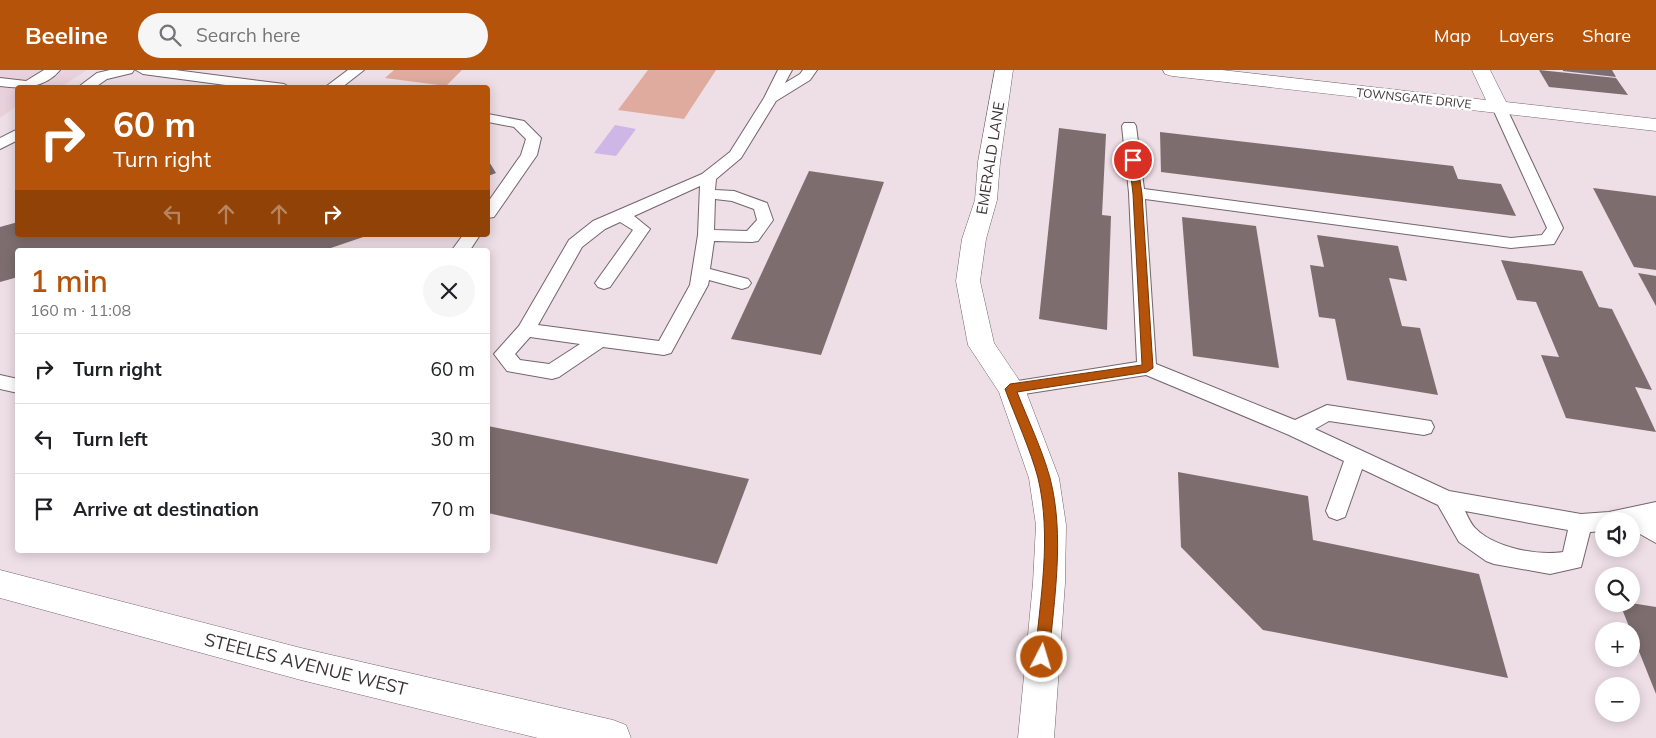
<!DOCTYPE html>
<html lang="en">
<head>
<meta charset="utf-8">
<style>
  :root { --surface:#fff; --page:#f6f6f6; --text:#202124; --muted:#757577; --line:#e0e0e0; --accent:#b45309 }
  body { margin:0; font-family:Mulish,sans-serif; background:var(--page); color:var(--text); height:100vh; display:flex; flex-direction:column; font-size:19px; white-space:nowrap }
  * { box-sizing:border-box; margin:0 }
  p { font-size:16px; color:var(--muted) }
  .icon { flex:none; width:28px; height:28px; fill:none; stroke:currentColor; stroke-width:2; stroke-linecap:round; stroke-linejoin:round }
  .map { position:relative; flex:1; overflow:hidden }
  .side { position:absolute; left:15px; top:178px; width:475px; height:305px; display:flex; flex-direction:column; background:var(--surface); border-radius:5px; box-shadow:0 2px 12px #0003 }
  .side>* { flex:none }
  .banner { position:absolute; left:15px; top:15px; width:475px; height:152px; border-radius:5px; box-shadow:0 2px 12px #0003; background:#b45309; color:#fff; overflow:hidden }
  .tools { position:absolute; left:1595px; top:442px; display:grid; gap:10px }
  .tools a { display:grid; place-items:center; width:45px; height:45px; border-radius:50%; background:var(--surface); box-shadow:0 2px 12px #0003; font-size:25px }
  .pin { position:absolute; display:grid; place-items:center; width:42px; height:42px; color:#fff; margin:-21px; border:2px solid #fff; border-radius:50%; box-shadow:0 1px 5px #0007 }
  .me { position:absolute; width:55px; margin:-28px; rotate:5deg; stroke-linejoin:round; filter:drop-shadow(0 0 4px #0008) }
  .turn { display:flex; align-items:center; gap:18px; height:105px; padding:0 15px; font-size:22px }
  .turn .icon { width:65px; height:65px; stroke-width:2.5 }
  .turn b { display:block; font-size:35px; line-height:42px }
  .lanes { display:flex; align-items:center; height:48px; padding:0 15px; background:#0003; justify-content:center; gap:25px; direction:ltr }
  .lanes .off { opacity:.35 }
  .round { display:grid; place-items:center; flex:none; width:52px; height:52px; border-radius:26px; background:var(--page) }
  .head { display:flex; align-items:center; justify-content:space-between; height:85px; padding:0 15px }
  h1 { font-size:30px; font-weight:600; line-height:38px; color:var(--accent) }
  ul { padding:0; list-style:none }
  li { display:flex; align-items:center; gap:15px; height:70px; padding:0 15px; border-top:1px solid var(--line) }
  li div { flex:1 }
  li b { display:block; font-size:19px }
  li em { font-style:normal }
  header { display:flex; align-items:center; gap:30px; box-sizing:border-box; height:70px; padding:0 25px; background:var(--accent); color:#fff }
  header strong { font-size:24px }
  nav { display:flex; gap:28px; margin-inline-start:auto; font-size:18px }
  .search { width:350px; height:45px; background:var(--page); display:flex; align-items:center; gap:12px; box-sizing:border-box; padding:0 18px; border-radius:28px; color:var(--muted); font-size:19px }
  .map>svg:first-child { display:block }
</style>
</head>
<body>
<header>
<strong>Beeline</strong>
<div class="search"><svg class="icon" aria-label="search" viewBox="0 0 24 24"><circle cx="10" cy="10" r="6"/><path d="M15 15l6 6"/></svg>Search here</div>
<nav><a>Map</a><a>Layers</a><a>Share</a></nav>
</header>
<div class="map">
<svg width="1656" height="668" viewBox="0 0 1656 668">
  <rect width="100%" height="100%" fill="#eedee5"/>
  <path fill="#e9d1dc" d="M0 0H87L61 17 18 18 17 36 0 48Z"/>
  <g fill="#e0ab9f">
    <path d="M394 0H462L446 16 385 8Z"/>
    <path d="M648 0H716L684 49 618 40Z"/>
  </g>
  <path fill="#ceb7e6" d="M615 55 636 59 616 86 594 83Z"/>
  <g fill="#7d6d6e">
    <path d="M1539 0 1616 8 1628 25 1549 17Z"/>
    <path d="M1563 0H1612L1616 7 1563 1Z"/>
    <path d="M1059 58 1106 64 1102 145 1111 146 1107 260 1039 249Z"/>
    <path d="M1160 62 1453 96 1458 109 1501 114 1516 146 1161 102Z"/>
    <path d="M488 90 496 103 488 106Z"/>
    <path d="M809 101 884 112 821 285 731 269Z"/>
    <path d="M1593 118 1656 126V200L1634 197Z"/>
    <path d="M1182 147 1256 156 1279 298 1193 286Z"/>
    <path d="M18 152V165H369L325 180H18V207L0 212V157Z"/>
    <path d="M1317 165 1398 176 1407 211 1389 208 1402 256 1420 258 1438 325 1347 310 1335 249 1319 247 1310 195 1324 197Z"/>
    <path d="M1501 190 1582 201 1599 237 1612 239 1652 320 1635 317 1656 362 1566 348 1541 285 1559 287 1536 232 1517 230Z"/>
    <path d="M1638 203 1656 206V236Z"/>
    <path d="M488 356 749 409 717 494 488 443Z"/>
    <path d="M1178 402 1308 426 1313 470 1479 504 1508 608 1263 560 1181 477Z"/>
    <path d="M1631 533 1656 537V624L1620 534Z"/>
  </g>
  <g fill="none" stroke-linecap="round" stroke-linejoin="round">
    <defs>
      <g id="service">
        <path d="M44 0H60C44 19 21 19 0 16V8L26 11Z"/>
        <path d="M110 0H134L132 3 107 9 94 18H77L97 3Z"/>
        <path d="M136 0H175L284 14 291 18H248L143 4Z"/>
        <path d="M348 0H364L341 18H324Z"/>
        <path d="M778 0H792L785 13 800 4 803 0H817L810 10 776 31 741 88 716 109 715 120 734 121 767 133 773 150 758 171 752 172 714 171 710 199 748 209 751 213 748 217 742 219 709 210 708 215 671 283 664 285 603 277 559 307 552 309 507 301 494 284 519 256 569 170 593 151 702 104 730 82 764 28ZM700 116 698 165 690 215 659 271 538 255 582 177 605 159 620 152 633 160 595 213 598 217 604 219 610 217 650 159 634 146ZM715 129 732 131 754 139 757 150 747 161 714 160ZM530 267 580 274 549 294 520 290 515 284Z"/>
        <path d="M1499 33 1504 34 1506 37 1563 158 1554 174 1511 178 1145 129 1156 294 1295 350 1327 335 1431 351 1434 357 1431 363 1424 365 1329 351 1315 359 1449 421 1581 444 1609 442 1656 432V473L1631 459V451H1604V461L1590 462 1581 497 1550 504 1494 494 1486 491 1459 472 1438 435 1362 399 1345 447 1337 450 1329 447 1326 441 1344 391 1289 365 1146 305 1011 326 1004 324 1001 319 1004 314 1011 312 1137 292 1129 123 1122 56 1124 53H1134L1136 56 1144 119 1511 168 1542 165 1547 158 1492 37 1494 34ZM1465 441 1568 460 1563 482C1538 486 1494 478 1475 458 1471 454 1468 447 1465 441Z"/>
        <path d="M488 44 524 51 541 68 537 85 494 147 488 148V132L521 85 526 69 514 57 488 52Z"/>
        <path d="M18 59V70L0 79V68Z"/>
        <path d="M463 165H480L470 180H452Z"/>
        <path d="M0 305 18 309V323L0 319Z"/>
      </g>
      <g id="minor">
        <path d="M995 0H1013L1000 92 997 130 986 169 980 211 994 273 1025 319 1059 408 1066 455 1065 513 1054 668H1018L1033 513 1036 455 1029 408 999 322 968 275 956 211 962 169 975 130 978 92Z"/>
        <path d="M1163 0H1222L1486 30 1472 0H1490L1506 32 1656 49V61L1172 6 1165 4Z"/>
      </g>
      <path id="secondary" d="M0 500 301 578 613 650 626 655 631 668H538L301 610 0 528Z"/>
    </defs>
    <use href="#service" stroke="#73656b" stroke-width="2"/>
    <use href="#minor" stroke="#73656b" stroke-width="1"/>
    <use href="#secondary" stroke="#73656b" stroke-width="1"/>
    <use href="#service" fill="#fff" fill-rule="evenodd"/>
    <use href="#minor" fill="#fff" fill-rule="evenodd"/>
    <use href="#secondary" fill="#fff" fill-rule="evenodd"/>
  </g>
  <path fill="#b45309" stroke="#753606" d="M1133 87 1137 90 1142 124 1153 298 1147 302 1017 322C1028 350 1042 379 1050 408 1065 466 1054 529 1049 587L1047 592 1042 594 1037 592 1035 587C1040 529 1052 467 1038 408 1031 381 1015 346 1005 319L1010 314 1142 295 1133 124 1129 90Z"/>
  <g text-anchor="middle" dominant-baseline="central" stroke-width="5" stroke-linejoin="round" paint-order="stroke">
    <g font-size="12" fill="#3b3437" stroke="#fff">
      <text transform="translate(1414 28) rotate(6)">TOWNSGATE DRIVE</text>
    </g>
    <g font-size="15" fill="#3b3437" stroke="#fff">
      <text transform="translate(990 88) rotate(-81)">EMERALD LANE</text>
    </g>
    <g font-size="18" fill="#3b3437" stroke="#fff">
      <text transform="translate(306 594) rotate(14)">STEELES AVENUE WEST</text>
    </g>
  </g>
</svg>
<div class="tools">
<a><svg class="icon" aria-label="sound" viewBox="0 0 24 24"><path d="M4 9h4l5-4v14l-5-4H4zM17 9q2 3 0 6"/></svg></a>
<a><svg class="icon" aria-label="search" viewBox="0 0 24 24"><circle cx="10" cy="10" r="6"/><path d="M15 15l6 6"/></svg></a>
<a>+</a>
<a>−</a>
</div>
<div class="pin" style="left:1133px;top:90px;background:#d93025"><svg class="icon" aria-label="arrive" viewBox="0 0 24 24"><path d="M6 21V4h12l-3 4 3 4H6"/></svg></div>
<svg class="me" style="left:1042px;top:587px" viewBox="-20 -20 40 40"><circle r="17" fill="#b45309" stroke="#fff" stroke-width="3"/><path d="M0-11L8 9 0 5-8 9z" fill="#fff"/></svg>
<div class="banner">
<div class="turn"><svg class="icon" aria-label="right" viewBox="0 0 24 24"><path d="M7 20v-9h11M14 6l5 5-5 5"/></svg><div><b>60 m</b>Turn right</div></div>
<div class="lanes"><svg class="icon off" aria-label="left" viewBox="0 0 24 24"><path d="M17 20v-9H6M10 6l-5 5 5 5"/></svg><svg class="icon off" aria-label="ahead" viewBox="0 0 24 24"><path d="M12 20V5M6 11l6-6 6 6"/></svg><svg class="icon off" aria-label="ahead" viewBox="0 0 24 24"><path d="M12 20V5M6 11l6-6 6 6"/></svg><svg class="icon" aria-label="right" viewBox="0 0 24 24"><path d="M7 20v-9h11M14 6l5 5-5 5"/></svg></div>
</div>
<section class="side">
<div class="head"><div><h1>1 min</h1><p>160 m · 11:08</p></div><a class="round"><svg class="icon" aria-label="close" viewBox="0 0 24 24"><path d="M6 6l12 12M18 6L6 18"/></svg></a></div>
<ul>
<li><svg class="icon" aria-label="right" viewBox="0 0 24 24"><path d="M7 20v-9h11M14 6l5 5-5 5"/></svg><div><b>Turn right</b></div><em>60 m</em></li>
<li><svg class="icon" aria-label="left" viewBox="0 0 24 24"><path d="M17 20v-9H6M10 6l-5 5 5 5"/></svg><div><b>Turn left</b></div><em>30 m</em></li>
<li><svg class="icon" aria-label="arrive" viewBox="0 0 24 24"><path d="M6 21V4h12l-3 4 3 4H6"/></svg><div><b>Arrive at destination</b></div><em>70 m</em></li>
</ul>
</section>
</div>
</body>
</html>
